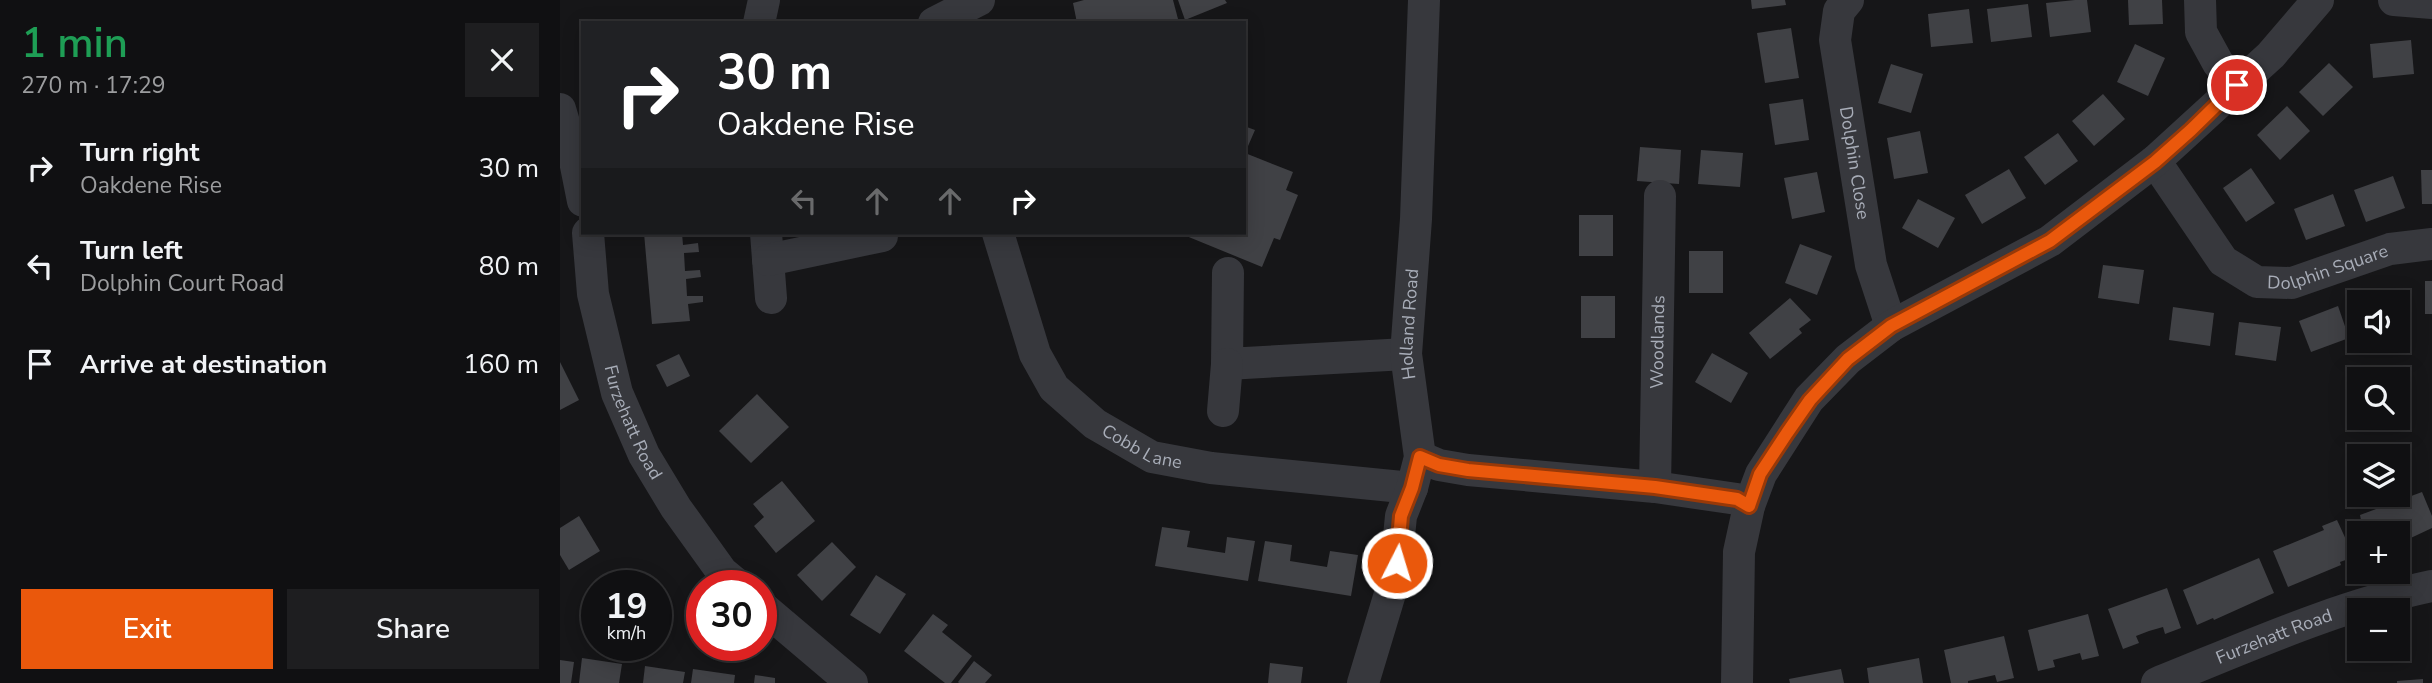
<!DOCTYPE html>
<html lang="en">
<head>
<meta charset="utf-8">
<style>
  :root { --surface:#101012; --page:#1e1e20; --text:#f1f3f6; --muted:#9c9d9f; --line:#303032; --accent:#ea580c }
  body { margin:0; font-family:"Nunito Sans",sans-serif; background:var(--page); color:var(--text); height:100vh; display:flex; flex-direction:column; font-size:26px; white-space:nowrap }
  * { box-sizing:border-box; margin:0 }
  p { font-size:23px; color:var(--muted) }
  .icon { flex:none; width:38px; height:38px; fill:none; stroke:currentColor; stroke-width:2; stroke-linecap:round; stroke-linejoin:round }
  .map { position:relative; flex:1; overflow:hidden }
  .side { display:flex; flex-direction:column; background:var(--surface); width:560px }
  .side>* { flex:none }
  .top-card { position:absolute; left:21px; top:21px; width:665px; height:214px; border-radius:0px; box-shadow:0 4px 18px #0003,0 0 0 2px var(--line); background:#202124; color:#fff; overflow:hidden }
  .tools { position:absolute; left:1787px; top:290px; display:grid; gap:14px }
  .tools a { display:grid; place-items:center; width:63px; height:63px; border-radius:0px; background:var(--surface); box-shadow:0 4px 18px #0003,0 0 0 2px var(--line); font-size:35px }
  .speed { position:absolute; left:21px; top:570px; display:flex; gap:14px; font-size:35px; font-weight:700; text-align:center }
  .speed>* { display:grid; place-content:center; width:91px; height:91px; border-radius:50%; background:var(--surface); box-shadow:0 4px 18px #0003,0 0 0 2px var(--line); line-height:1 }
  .speed small { font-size:18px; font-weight:400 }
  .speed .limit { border:10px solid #d22; background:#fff; color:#111 }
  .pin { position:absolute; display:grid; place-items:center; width:60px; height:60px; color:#fff; margin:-30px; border:4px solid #fff; border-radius:50%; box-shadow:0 2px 7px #0007 }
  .me { position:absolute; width:77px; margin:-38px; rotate:5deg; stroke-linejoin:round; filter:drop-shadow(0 0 5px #0008) }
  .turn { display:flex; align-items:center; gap:24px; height:147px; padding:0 21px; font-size:32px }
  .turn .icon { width:91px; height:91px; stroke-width:2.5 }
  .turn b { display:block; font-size:49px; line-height:60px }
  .lanes { display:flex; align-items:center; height:66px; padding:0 21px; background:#0003; justify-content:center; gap:35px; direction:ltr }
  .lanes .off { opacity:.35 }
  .round { display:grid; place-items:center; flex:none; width:74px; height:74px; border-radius:0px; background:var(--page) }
  .summary { display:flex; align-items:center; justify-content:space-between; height:119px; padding:0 21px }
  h1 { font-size:42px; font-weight:600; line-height:52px; color:#1e9e55 }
  .button { display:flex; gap:14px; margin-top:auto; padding:14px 21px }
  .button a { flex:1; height:80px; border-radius:0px; background:var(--accent); color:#fff; font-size:28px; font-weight:600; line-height:80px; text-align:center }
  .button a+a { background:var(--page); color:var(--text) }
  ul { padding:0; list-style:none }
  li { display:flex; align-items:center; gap:21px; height:98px; padding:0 21px }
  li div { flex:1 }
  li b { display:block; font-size:26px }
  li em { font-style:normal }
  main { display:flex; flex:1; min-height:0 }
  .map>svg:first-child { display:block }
</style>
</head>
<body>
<main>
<section class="side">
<div class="summary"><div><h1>1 min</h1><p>270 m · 17:29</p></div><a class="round"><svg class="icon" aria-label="close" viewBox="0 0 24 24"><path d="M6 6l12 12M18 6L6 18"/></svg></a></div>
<ul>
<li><svg class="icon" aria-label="right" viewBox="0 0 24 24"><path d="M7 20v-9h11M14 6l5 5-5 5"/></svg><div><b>Turn right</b><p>Oakdene Rise</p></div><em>30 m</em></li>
<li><svg class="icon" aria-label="left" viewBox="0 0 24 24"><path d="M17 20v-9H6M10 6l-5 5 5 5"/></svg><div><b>Turn left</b><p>Dolphin Court Road</p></div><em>80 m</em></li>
<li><svg class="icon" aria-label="arrive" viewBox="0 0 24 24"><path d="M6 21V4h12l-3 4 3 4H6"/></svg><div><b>Arrive at destination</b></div><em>160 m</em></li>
</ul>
<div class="button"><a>Exit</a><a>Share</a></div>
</section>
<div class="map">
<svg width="1872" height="683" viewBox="0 0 1872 683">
  <rect width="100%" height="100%" fill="#161618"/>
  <g fill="#404145">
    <path d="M524 0H613L618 19 604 23H517L513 3Z"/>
    <path d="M618 0H665L667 3 625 20Z"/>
    <path d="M1191 0H1225L1226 5 1192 9Z"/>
    <path d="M1515 0H1527L1531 32 1490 37 1486 3Z"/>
    <path d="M1568 0H1602L1603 24 1569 25Z"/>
    <path d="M1468 4 1472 37 1431 42 1427 9Z"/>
    <path d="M1409 9 1413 43 1371 47 1368 14Z"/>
    <path d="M1231 28 1239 78 1205 83 1197 33Z"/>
    <path d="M1851 40 1854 74 1813 78 1810 44Z"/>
    <path d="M1575 44 1605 58 1588 96 1557 82Z"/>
    <path d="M1769 63 1793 87 1763 116 1739 92Z"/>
    <path d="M1331 64 1363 74 1351 113 1318 103Z"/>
    <path d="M1543 94 1565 119 1534 146 1512 121Z"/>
    <path d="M1243 99 1249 140 1215 145 1209 104Z"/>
    <path d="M1727 106 1750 131 1720 160 1697 135Z"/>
    <path d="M684 126 695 130 685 153 733 172 726 190 738 195 720 240 714 238 702 267 619 233H684Z"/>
    <path d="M1360 131 1368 173 1334 179 1327 138Z"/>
    <path d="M1498 133 1518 161 1485 185 1464 157Z"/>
    <path d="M1080 147 1121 150 1119 184 1077 181Z"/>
    <path d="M1141 150 1183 153 1180 187 1138 184Z"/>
    <path d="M1691 168 1715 203 1686 222 1663 188Z"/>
    <path d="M1449 169 1466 198 1422 224 1405 195Z"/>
    <path d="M1861 170H1872V204H1862Z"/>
    <path d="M1257 172 1265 212 1232 219 1224 178Z"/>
    <path d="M1833 176 1845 208 1806 222 1794 190Z"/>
    <path d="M1773 194 1785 226 1746 240 1734 209Z"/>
    <path d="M1358 199 1395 218 1378 248 1342 228Z"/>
    <rect x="1019" y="215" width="34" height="41"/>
    <path d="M84 233H122L123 245 138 243 139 252 124 253 125 271 140 270 141 277 126 279 127 296H143V302L128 304 130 321 92 324Z"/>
    <path d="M1240 244 1272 256 1257 295 1225 283Z"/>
    <rect x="1129" y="251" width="34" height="42"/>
    <path d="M1543 265 1584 270 1579 304 1538 298Z"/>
    <rect x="1865" y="281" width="7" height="33"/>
    <path d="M1834 289 1845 321 1838 324V303H1799V314L1795 304Z"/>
    <rect x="1021" y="296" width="34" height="42"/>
    <path d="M1230 298 1251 320 1239 329 1242 333 1210 359 1189 333Z"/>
    <path d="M1778 306 1789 338 1751 352 1739 321Z"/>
    <path d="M1613 307 1654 313 1650 346 1609 340Z"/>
    <path d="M1679 322 1721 327 1716 361 1675 355Z"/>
    <path d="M1152 353 1188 373 1171 403 1135 382Z"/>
    <path d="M119 354 130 376 107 387 96 365Z"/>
    <path d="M0 362 19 400 0 410Z"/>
    <path d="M197 394 229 427 191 463 159 431Z"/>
    <path d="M222 481 255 521 216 553 194 526 204 517 193 504Z"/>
    <path d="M1862 492 1872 516V528L1838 544V534H1799V558L1788 531 1802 525 1800 515Z"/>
    <path d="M19 516 40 551 9 570 0 555V528Z"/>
    <path d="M1777 520 1794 557 1780 562 1781 565 1728 587 1713 551 1764 530 1762 526Z"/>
    <path d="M602 527 630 531 627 547 665 553 667 537 695 541 688 581 595 566Z"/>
    <path d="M705 541 732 545 730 561 767 567 770 551 798 555 791 596 698 581Z"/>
    <path d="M272 542 296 567 262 601 237 575Z"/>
    <path d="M1699 558 1714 593 1654 620 1653 618 1637 625 1623 590Z"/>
    <path d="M316 575 346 594 320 634 290 615Z"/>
    <path d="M1607 588 1621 628 1605 634 1603 627 1589 631 1576 636 1579 643 1563 649 1548 609Z"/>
    <path d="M373 614 388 625 382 632 412 656 391 683H385L344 651Z"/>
    <path d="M1528 614 1539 656 1522 660 1520 653 1493 660 1495 667 1478 671 1468 630Z"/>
    <path d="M1444 636 1454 678 1437 682 1435 675 1408 681V683H1391L1384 650Z"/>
    <path d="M22 658 62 664 59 683H19Z"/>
    <path d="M1359 658 1363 683H1309L1307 668Z"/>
    <path d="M0 660 14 662 11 683H0Z"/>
    <path d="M414 661 432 675 425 683H399L398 682Z"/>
    <path d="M710 663 743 667 741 683H708Z"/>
    <path d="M85 666 125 672 123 683H83Z"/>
    <path d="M133 669 175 675 174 683H131Z"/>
    <path d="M1281 669 1284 683H1230L1229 679Z"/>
    <path d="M195 675 215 678V683H194Z"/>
    <path d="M1863 679V683H1837V681Z"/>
  </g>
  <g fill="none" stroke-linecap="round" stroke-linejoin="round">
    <g stroke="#37383d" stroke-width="32">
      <path id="s1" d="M1288 0 1279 11 1275 40 1311 265 1331 326"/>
      <path d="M1640 0 1641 32 1658 63 1677 85"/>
      <path d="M1834 0 1872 3"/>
      <path d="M199 23 204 0"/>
      <path d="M374 23 419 0"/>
      <path d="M0 109 14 156 23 201"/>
      <path id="s2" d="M1595 161 1663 261 1697 282 1732 283 1830 249 1872 244"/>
      <path id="s3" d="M28 233 33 294 57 393 84 455 116 508 162 572 179 586"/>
      <path d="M206 233 211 298"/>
      <path id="s4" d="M438 233 475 354 494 388 535 424 592 457 651 468 852 488"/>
      <path d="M208 260 322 236"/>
      <path d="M668 273 667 364 846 354"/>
      <path d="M663 411 667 364"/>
      <path d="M860 457 879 465 908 470 1095 487 1177 499 1189 506"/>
      <path id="s5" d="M1095 487 1100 196"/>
      <path d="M201 606 292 683"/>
      <path id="s6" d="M803 683 835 577 841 516 852 488 860 457 846 354 856 219 864 0"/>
      <path d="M1177 683 1179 552 1189 506 1201 474 1249 399 1288 359 1331 326 1490 241 1595 161 1711 55 1758 0"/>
      <path id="s7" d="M1597 683C1687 647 1777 606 1872 586"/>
    </g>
  </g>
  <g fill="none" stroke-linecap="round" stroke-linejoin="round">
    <defs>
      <path id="route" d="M837 563 841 516 852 488 860 457 879 465 908 470 1095 487 1177 499 1189 506 1200 474 1227 433 1250 400 1288 359 1331 326 1490 241 1595 162 1631 130 1677 85"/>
    </defs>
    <use href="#route" stroke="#983908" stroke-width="18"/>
    <use href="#route" stroke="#ea580c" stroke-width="12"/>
  </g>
  <g text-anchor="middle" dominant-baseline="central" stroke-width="6" stroke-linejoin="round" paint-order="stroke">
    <g font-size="18" fill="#a8adb8" stroke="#111113">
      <text stroke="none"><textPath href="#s1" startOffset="168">Dolphin Close</textPath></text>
      <text stroke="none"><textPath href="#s2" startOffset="234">Dolphin Square</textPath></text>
      <text stroke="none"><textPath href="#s6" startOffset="368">Holland Road</textPath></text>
      <text stroke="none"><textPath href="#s5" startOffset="145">Woodlands</textPath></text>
      <text stroke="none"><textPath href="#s3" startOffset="196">Furzehatt Road</textPath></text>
      <text stroke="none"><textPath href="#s4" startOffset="273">Cobb Lane</textPath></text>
      <text stroke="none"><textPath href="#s7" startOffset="126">Furzehatt Road</textPath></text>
    </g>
  </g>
</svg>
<div class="tools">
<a><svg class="icon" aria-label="sound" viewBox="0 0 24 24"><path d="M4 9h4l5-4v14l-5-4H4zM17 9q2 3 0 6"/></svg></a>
<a><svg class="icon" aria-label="search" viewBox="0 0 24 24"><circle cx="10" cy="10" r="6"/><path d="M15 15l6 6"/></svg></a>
<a><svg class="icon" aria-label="layers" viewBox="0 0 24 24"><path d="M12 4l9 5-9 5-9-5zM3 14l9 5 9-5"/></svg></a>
<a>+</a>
<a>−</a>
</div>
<div class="speed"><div>19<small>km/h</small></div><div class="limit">30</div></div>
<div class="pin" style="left:1677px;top:85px;background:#d93025"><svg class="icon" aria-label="arrive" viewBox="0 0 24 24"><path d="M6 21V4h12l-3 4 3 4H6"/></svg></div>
<svg class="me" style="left:837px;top:563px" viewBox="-20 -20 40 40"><circle r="17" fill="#ea580c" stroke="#fff" stroke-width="3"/><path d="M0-11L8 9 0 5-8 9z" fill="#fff"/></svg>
<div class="top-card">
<div class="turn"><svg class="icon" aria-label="right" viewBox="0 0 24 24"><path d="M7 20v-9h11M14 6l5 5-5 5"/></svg><div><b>30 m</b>Oakdene Rise</div></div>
<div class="lanes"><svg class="icon off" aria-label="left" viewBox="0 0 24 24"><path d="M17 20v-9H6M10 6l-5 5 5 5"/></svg><svg class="icon off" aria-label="ahead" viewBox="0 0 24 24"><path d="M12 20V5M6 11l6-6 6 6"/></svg><svg class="icon off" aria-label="ahead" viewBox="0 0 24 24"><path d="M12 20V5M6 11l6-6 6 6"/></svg><svg class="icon" aria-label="right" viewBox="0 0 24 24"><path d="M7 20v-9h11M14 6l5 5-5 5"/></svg></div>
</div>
</div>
</main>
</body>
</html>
